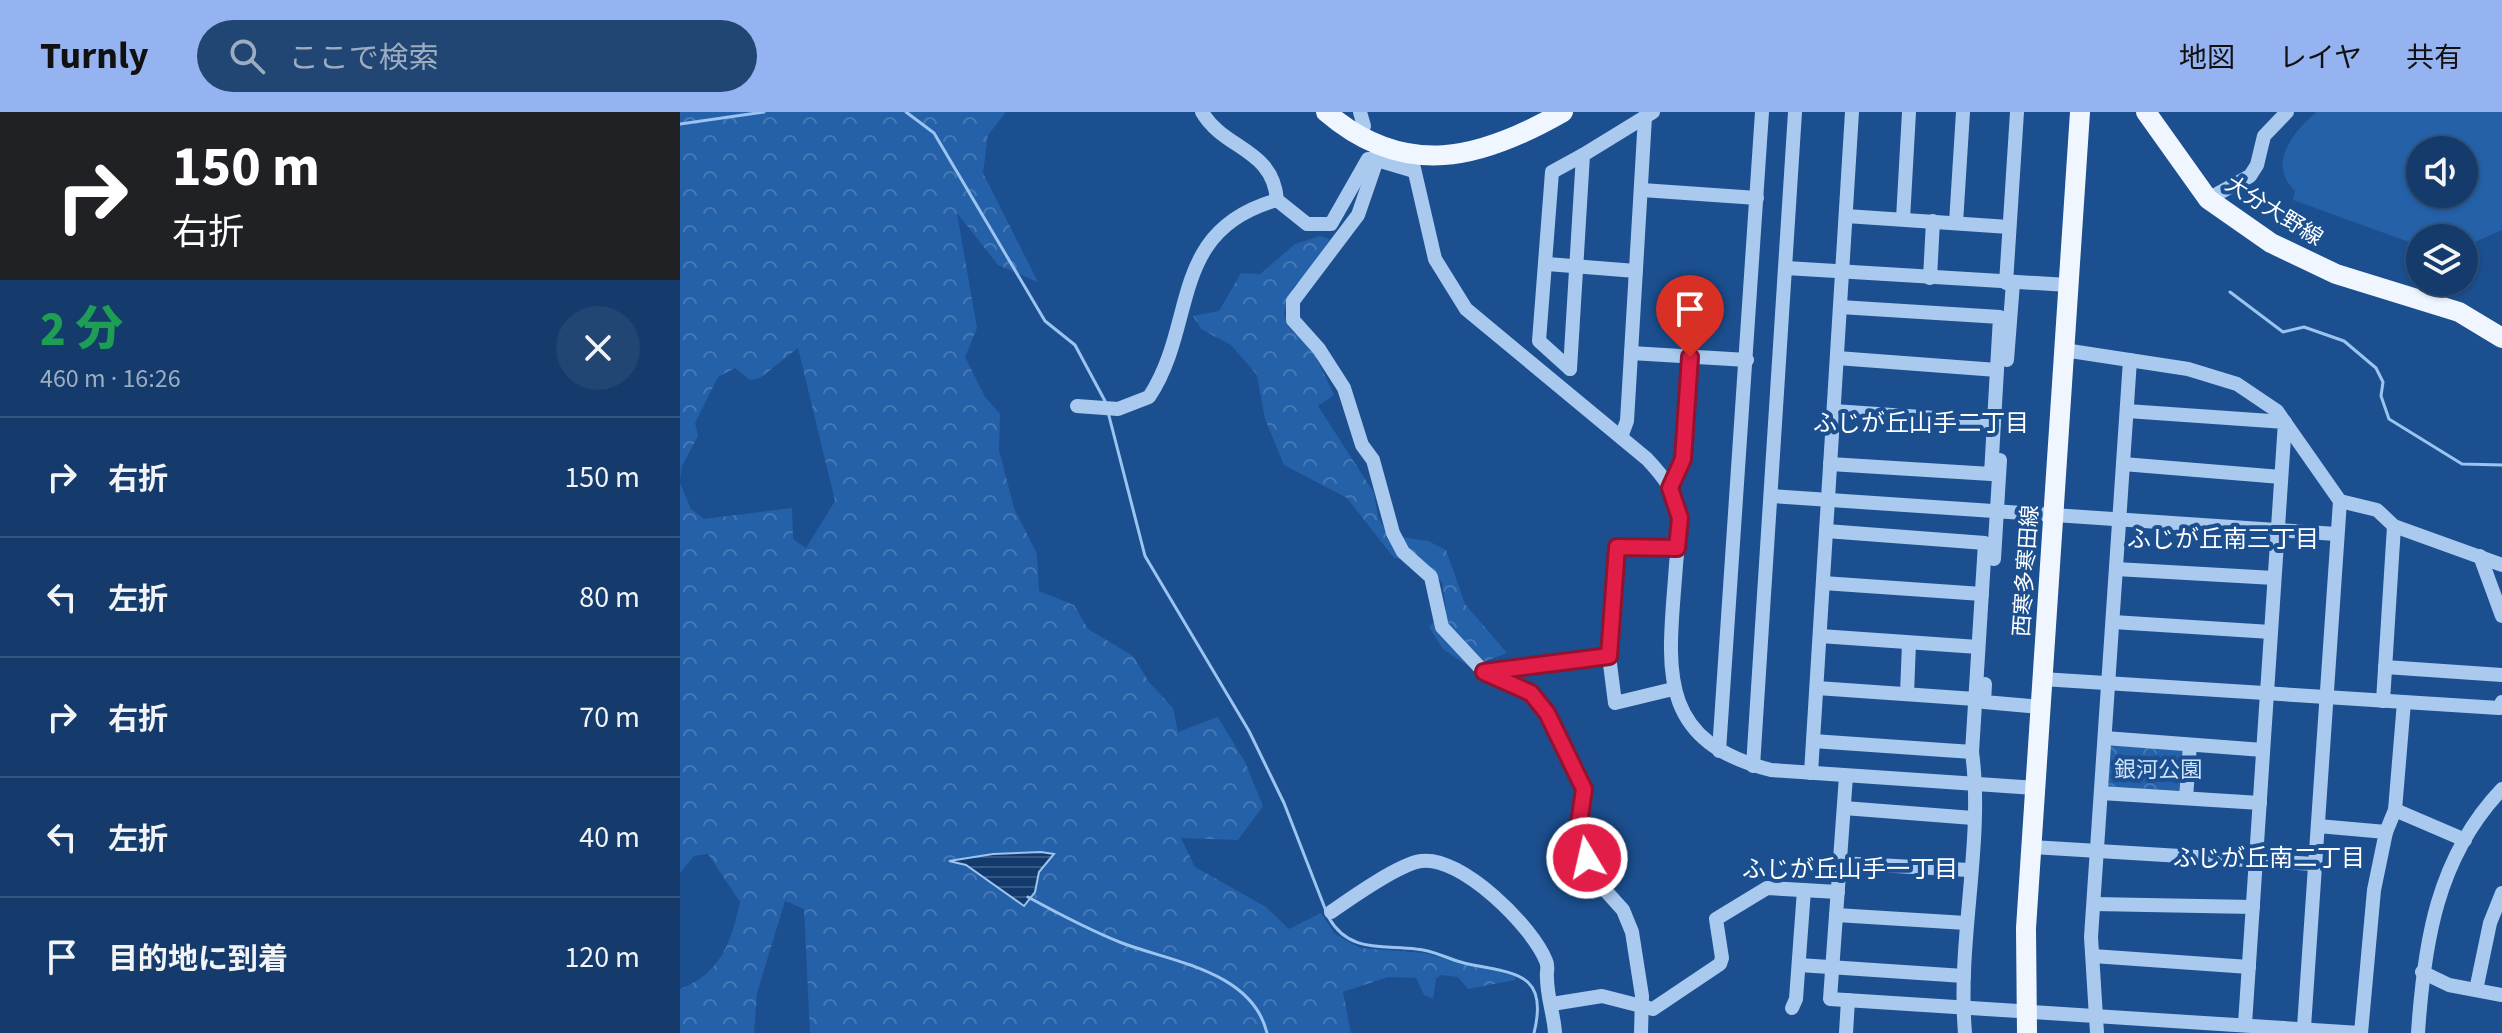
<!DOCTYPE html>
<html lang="ja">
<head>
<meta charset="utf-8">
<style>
  :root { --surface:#143b6b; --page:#214673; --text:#f1f3f6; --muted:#9dadc1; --line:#33557e; --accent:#95b2f1 }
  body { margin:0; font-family:"Source Sans 3","Noto Sans JP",sans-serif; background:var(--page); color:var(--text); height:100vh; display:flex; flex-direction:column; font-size:30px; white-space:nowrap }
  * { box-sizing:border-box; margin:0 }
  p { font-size:26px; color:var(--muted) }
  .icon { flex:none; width:44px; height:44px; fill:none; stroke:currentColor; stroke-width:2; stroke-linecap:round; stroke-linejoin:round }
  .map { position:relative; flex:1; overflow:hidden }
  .side { display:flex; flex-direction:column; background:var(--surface); width:680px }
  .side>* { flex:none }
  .top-card { background:#202124; color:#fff; overflow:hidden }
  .tools { position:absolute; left:1726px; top:24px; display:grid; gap:16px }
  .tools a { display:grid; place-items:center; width:72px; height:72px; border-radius:50%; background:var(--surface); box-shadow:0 2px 6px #0004,0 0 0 2px var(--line); font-size:40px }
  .pin { position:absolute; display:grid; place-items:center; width:68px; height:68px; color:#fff; margin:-82px -34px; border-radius:50% 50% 50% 0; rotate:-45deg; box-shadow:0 0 8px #0007 }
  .pin .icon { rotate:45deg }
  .me { position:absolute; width:88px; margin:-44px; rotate:351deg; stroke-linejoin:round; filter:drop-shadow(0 0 6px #0008) }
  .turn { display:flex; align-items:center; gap:28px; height:168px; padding:0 40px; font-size:36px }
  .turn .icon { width:104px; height:104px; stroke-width:2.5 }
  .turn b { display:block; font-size:56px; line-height:68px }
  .round { display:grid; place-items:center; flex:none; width:84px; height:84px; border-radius:42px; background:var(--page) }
  .summary { display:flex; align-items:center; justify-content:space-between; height:136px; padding:0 40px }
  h1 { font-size:48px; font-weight:800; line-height:60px; color:#1e9e55 }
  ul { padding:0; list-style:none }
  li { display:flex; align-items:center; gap:24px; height:120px; padding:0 40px; border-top:2px solid var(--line) }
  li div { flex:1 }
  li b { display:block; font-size:30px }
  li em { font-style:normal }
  header { display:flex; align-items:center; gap:48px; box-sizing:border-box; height:112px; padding:0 40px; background:var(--accent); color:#111 }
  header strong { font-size:38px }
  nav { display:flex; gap:44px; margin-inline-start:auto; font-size:28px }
  .search { width:560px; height:72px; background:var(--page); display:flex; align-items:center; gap:20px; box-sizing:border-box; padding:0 28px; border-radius:44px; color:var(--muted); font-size:30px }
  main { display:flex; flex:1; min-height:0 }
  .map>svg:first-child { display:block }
</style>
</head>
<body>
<header>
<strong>Turnly</strong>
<div class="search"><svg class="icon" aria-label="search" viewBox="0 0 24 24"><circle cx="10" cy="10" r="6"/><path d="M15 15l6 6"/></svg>ここで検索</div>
<nav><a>地図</a><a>レイヤ</a><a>共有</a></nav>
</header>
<main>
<section class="side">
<div class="top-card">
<div class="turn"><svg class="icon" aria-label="right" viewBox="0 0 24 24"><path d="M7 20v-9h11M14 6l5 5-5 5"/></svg><div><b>150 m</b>右折</div></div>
</div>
<div class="summary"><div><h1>2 分</h1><p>460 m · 16:26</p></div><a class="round"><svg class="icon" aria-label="close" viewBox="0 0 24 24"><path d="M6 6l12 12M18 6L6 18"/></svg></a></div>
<ul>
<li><svg class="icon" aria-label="right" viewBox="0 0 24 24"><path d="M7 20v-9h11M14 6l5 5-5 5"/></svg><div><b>右折</b></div><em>150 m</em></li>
<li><svg class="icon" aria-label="left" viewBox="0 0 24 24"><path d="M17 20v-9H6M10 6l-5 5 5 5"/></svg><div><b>左折</b></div><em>80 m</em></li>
<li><svg class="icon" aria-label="right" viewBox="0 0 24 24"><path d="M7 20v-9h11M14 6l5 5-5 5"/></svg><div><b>右折</b></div><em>70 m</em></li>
<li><svg class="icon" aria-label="left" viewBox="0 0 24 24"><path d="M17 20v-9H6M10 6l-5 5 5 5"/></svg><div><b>左折</b></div><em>40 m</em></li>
<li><svg class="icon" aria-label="arrive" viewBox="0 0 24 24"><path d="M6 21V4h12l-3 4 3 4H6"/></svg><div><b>目的地に到着</b></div><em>120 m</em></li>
</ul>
</section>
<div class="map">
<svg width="1822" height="921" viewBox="0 0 1822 921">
  <defs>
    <pattern id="forest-crowns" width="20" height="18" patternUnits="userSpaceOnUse" patternTransform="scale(2)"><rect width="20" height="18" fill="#2461a8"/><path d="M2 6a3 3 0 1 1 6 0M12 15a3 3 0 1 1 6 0" fill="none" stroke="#4579b5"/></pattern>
    <pattern id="water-rules" width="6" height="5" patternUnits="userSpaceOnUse" patternTransform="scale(2)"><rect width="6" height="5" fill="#123a6d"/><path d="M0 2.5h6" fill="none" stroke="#365883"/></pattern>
  </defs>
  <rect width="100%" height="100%" fill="#1b4f8f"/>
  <g fill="url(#forest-crowns)">
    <path d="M0 0H326L308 23 303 61 358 170 318 153 277 101 297 216 285 245 305 285 320 302 319 338 334 396 357 442 359 479 394 493 408 517 453 544 469 570 493 596 498 620 538 605 565 650 583 694 558 728 501 726 515 755 586 795 609 817 641 801 655 822 680 836 744 841 836 864 835 868 788 877 778 865 761 863 756 867 753 887 744 883 736 866 708 865 663 880 671 921H130L124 797 105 789 77 881 74 921H0V877C42 861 51 829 60 790L28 742 14 744 0 761V371L11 397 24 407 112 396 113 427 126 436 155 389 118 236 80 266 70 268 55 256 38 265 15 311 18 324 2 354 0 369Z"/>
    <path d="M640 124 650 127 628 160 613 175 604 201 608 214 634 241 654 283 638 294 694 381 698 405 708 423 748 429 766 438 785 492 827 541 790 555 763 537 749 515 766 497 762 470 744 450 714 446 667 386 604 353 585 307 577 263 551 233 521 217 513 204 539 199 561 161 580 162 615 132Z"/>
    <path d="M1429 633 1504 637V679L1426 674Z"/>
  </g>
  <path fill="#2461a8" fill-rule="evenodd" d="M1636 0H1822V118L1784 135V126H1740V134L1613 88 1615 79C1586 51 1614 20 1636 0ZM1740 38H1784V82H1740Z"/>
  <path fill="url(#water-rules)" stroke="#9cc4f0" stroke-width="2" d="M361 740 374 742 359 760 355 780 344 794 286 753 269 749 313 742Z"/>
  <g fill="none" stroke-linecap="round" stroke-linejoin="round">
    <g stroke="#9cc4f0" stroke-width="3">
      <path d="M226 0 254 21 365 209 395 233 425 289"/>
      <path d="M0 12 84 0"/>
      <path d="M1550 180 1603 220 1624 215 1664 229 1696 256 1703 270 1701 284 1709 307 1782 352 1822 353"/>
      <path d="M428 300 465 444 569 619 604 691 646 799"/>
      <path d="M348 785C379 802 409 818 442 831 492 850 572 859 587 921"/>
      <path d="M649 806C669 841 702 833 736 837 753 838 768 847 784 851 830 862 870 857 854 921"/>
    </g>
    <g stroke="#a9c9ee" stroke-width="14">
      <path d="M522 0C544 38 593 36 597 88L627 112H651L688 47H692"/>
      <path d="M679 23 684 14 680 0"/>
      <path d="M733 52 755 147 786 197 967 347C982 363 997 381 1000 405 1001 420 997 438 996 453 989 552 972 628 1091 658L1356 676"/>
      <path d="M734 59 697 48 678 103 613 189V208L639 237 664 276 682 333 693 348 713 421 723 440 751 465 762 515 804 560 838 572 861 591 900 664 904 677 900 730 916 768 943 798 952 820 962 884 961 921"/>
      <path d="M962 78 1077 86"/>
      <path d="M1528 87 1570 64 1577 53 1584 24 1607 0"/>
      <path d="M1166 104 1329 115"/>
      <path d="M1223 107 1229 0"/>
      <path d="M1276 111 1283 0"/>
      <path d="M867 152 956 159"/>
      <path d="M1106 156 1388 173"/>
      <path d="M1250 166 1253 109"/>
      <path d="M1326 171 1337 0"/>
      <path d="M1384 238 1508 257 1557 272 1597 299 1660 389 1624 915"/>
      <path d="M951 241 1067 248"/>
      <path d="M1157 246 1317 258"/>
      <path d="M1327 248 1333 171"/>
      <path d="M890 257 903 43 973 0"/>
      <path d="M890 257 859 229 872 60 903 43"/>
      <path d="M397 294 438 297 469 285C518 211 487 119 597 88"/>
      <path d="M1154 299 1314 310"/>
      <path d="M1447 299 1605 310 1565 912"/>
      <path d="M941 325 947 309 965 5"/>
      <path d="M1150 352 1311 362 1320 205 1160 195"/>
      <path d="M1443 352 1601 365"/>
      <path d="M990 376 1003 347 1010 245"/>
      <path d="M1091 384 1656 422"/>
      <path d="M1660 389 1697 398 1714 414 1822 453"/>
      <path d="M1800 444 1822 504"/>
      <path d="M1314 447 1320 348"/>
      <path d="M1436 457 1594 466"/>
      <path d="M1143 471 1302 482"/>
      <path d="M1433 510 1591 520"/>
      <path d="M1140 524 1298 535"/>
      <path d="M1705 555 1822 563"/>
      <path d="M807 560 929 544"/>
      <path d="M1362 567 1819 596 1822 590"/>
      <path d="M1305 572 1304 590 1361 595"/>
      <path d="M1137 576 1295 587"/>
      <path d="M993 577 935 591 929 544 937 435 997 436"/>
      <path d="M1227 582 1229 531"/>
      <path d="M1703 589 1714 414"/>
      <path d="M1425 626 1583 638"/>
      <path d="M1133 629 1292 640 1305 431 1146 419"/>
      <path d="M1039 639 1082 0"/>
      <path d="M1073 654 1115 0"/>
      <path d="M1131 661 1172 0"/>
      <path d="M1166 664 1150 887 1680 921"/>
      <path d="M1421 681 1580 691"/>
      <path d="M1506 686 1510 633"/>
      <path d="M1164 696 1293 706"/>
      <path d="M1715 698 1785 728"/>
      <path d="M1638 714 1706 720 1715 698 1724 590"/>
      <path d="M1352 735 1634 752"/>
      <path d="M1160 751 1289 758"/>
      <path d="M1414 792 1573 795"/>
      <path d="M651 800C671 786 719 752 741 749 781 743 853 815 866 849 869 855 866 860 867 866 867 885 874 903 875 921"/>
      <path d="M1156 803 1286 811"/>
      <path d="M1413 844 1569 855"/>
      <path d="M1119 853 1284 864"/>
      <path d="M1742 860 1769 873 1822 883"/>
      <path d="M1796 878 1810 811 1822 781"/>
      <path d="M872 892 922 884 973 897 1040 852 1042 846 1036 807 1087 776 1158 780"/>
      <path d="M1112 896 1116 887 1124 778"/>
      <path d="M1166 921 1168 888"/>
      <path d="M1285 921C1277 828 1304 730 1292 640"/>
      <path d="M1417 921 1411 825 1450 248"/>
      <path d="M1681 921 1694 778 1706 720"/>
      <path d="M1738 921C1744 831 1757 745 1822 677"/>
    </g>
    <g stroke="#f0f6ff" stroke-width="20">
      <path d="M646 0C725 68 801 47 883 0"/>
      <path d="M1466 0 1528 87 1591 131 1656 162 1779 200 1822 226"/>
      <path d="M1347 921 1346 816 1400 0"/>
    </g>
  </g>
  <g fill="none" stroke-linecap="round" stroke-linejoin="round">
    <defs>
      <path id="route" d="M907 746 898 719 904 677 867 601 851 581 804 560 929 544 937 435 997 436 1000 406 990 376 1003 347 1010 245"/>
    </defs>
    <use href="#route" stroke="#92132f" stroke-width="20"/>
    <use href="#route" stroke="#e11d48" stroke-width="14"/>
  </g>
  <g text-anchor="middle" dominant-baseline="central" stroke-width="8" stroke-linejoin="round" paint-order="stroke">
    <g font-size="22" fill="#fff" stroke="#1b4f8f">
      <text transform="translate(1594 99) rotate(32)">大分大野線</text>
      <text transform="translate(1346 459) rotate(-86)">西寒多寒田線</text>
    </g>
    <g font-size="22" fill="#cfe3fa" stroke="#1b4f8f">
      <text x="1478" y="658">銀河公園</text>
    </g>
    <g font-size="24" fill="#fff" stroke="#1b4f8f">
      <text x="1241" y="311">ふじが丘山手二丁目</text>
      <text x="1543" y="427">ふじが丘南三丁目</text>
      <text x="1589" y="746">ふじが丘南二丁目</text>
      <text x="1170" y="757">ふじが丘山手一丁目</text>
    </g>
  </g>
</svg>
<div class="tools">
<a><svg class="icon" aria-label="sound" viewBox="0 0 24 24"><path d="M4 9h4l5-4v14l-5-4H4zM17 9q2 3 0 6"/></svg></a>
<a><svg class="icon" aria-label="layers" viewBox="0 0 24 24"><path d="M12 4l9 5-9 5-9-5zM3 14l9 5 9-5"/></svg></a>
</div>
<div class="pin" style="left:1010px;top:245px;background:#d93025"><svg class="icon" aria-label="arrive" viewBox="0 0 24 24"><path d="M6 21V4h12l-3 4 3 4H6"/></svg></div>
<svg class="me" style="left:907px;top:746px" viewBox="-20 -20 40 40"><circle r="17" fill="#e11d48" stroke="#fff" stroke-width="3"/><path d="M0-11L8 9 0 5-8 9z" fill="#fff"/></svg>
</div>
</main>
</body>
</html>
